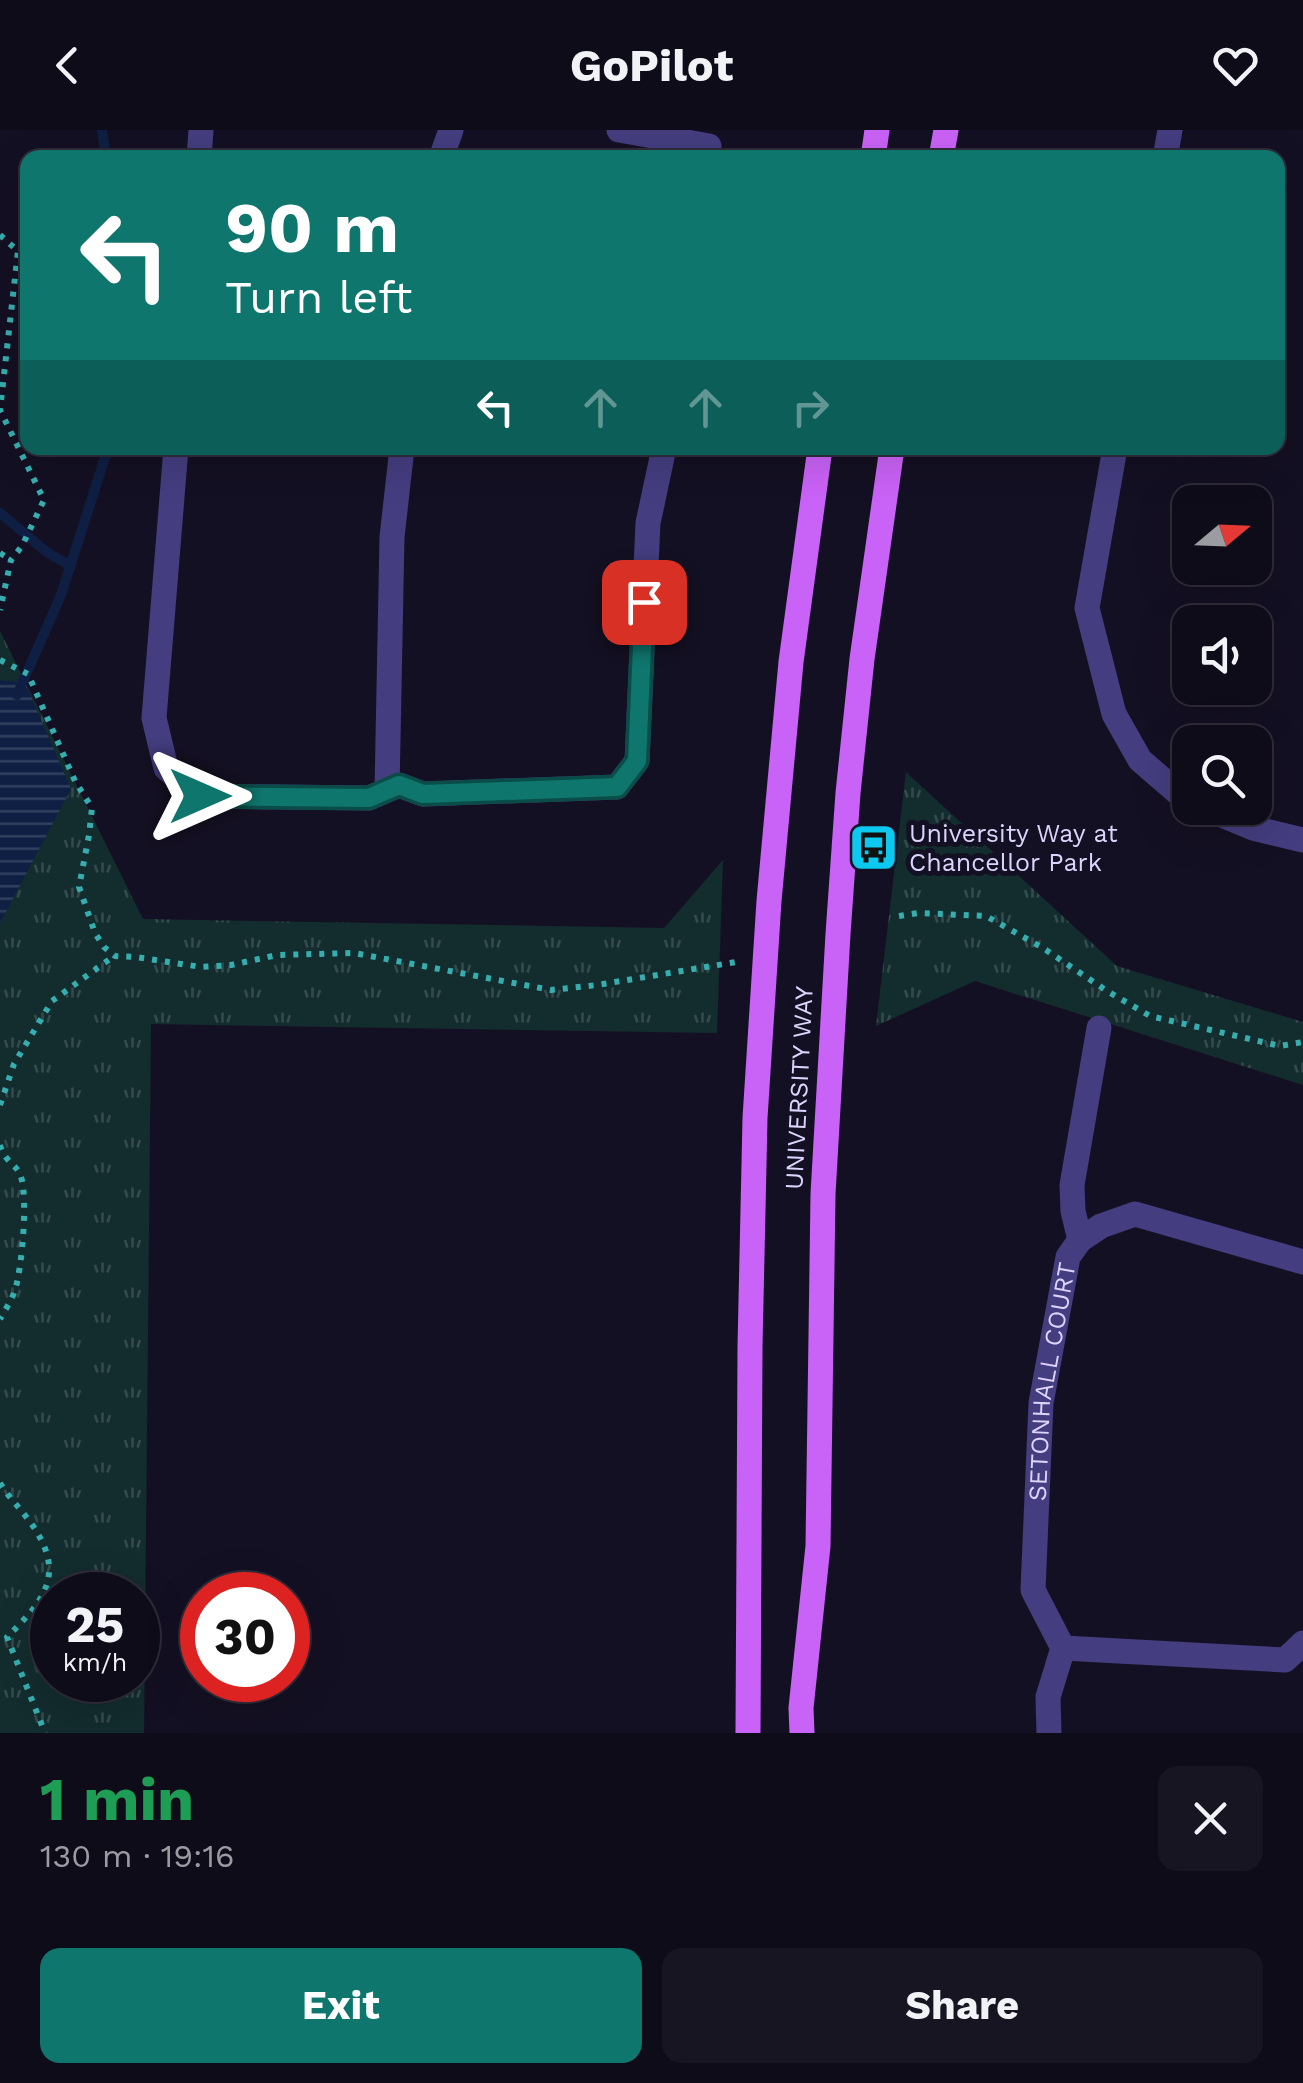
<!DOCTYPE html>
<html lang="en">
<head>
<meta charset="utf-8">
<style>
  :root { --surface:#0f0c1a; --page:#181523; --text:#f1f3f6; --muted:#9b9ba2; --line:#2f2c39; --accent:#0f766e }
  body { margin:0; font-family:"Work Sans",sans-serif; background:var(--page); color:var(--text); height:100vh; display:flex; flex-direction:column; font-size:38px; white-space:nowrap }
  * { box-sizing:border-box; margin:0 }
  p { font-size:32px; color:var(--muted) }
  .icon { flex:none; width:55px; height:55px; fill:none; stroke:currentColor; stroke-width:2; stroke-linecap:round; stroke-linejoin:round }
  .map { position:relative; height:1603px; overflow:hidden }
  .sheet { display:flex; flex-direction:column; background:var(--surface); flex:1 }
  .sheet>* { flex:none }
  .top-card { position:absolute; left:20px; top:20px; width:1265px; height:305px; border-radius:20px; box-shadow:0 10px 40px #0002,0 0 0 2px var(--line); background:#0f766e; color:#fff; overflow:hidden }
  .needle { width:65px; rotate:71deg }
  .buttons { position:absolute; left:1172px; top:355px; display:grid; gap:20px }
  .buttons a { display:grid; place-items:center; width:100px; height:100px; border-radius:20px; background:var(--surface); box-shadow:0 10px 40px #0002,0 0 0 2px var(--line); font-size:50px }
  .speed { position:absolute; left:30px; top:1442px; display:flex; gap:20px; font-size:50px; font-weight:700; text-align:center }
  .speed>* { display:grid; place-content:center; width:130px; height:130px; border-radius:50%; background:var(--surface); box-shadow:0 10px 40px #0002,0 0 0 2px var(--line); line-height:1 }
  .speed small { font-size:25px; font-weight:400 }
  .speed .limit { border:15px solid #d22; background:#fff; color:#111 }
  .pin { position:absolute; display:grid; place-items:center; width:85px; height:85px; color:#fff; margin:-42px; border-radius:20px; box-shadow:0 5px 15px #0006 }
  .me { position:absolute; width:110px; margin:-55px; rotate:90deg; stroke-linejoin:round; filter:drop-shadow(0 0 8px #0008) }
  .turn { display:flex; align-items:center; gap:35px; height:210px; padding:0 40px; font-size:45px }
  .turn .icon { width:130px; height:130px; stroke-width:2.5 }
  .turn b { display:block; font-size:70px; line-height:85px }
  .lanes { display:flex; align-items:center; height:95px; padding:0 40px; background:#0003; justify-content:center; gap:50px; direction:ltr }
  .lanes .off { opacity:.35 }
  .round { display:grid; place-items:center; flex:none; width:105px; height:105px; border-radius:20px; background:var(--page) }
  .headline { display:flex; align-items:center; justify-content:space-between; height:170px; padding:0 40px }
  h1 { font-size:60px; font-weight:700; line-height:75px; color:#1e9e55 }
  .primary-button { display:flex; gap:20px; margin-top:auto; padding:20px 40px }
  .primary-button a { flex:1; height:115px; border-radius:20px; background:var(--accent); color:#fff; font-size:40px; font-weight:700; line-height:115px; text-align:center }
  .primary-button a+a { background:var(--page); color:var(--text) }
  header { display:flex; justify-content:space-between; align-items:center; height:130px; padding:0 40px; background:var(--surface); font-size:45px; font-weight:700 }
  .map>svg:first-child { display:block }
</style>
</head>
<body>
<header><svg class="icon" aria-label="back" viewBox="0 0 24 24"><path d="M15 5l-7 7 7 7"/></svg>GoPilot<svg class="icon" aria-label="heart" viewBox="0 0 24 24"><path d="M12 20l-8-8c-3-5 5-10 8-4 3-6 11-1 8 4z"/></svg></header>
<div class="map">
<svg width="1303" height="1603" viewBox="0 0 1303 1603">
  <defs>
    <pattern id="park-tufts" width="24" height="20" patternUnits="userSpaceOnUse" patternTransform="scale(2.5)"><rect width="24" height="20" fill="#132c2d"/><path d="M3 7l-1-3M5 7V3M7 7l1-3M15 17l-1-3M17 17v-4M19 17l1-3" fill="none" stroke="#354a4c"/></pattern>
    <pattern id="water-rules" width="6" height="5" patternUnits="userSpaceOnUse" patternTransform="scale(2.5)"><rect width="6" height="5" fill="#0f1f43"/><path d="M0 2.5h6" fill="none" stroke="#313f5f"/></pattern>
  </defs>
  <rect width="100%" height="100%" fill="#141023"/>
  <g fill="url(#park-tufts)" fill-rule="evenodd">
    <path d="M0 501 143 789 664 798 723 730 717 903 151 894 144 1603H0ZM52 1465H138V1550H52Z"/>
    <path d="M906 642 1117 836 1303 892V955L975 851 876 896Z"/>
  </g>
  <path fill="url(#water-rules)" d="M0 550 25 553 71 659 0 793Z"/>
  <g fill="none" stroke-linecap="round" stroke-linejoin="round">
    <g stroke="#0f1f43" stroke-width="10">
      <path d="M102 0 106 28"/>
      <path d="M0 383 48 423 71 436"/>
      <path d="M17 565 61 465 108 318"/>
    </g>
    <g stroke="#36aeaf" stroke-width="6" stroke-dasharray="5 8" stroke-linecap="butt">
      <path d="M0 105 18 121 0 280 44 370 22 416 11 430 0 480"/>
      <path d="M0 423 11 430"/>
      <path d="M0 530 28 544 75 651 92 678 89 705 79 757 95 803 104 817 115 826 136 827 201 837 231 835 277 825 354 823 551 860 597 855 736 832"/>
      <path d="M899 786 918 783 986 786 1043 818 1107 861 1150 886 1280 916 1303 912"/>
      <path d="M0 975 14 934 52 871 114 826"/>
      <path d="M0 1015C5 1033 18 1035 21 1047 28 1069 22 1138 15 1160 12 1170 5 1180 0 1189"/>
      <path d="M0 1353C11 1371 28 1386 38 1404 65 1450 38 1476 7 1507L45 1603"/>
    </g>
    <g stroke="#443d7f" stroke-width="25">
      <path d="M619 0 709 16"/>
      <path d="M199 28 201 0"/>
      <path d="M441 28 451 0"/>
      <path d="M1165 28 1170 0"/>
      <path d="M176 318 154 588 166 638 200 666 369 668 399 655 423 664 617 657 637 631 648 393 664 318"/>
      <path d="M1115 318 1087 478 1114 584 1140 630 1177 662 1190 669"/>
      <path d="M387 660 392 407 402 318"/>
      <path d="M1205 678 1253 698 1303 710"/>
      <path d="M1080 1110 1101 1096 1135 1084 1303 1132"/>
      <path d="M1063 1518 1285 1530 1303 1513"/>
      <path id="s1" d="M1049 1603 1048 1567 1063 1518 1033 1460 1041 1273 1068 1127 1080 1110 1073 1081 1072 1055 1099 898"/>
    </g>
    <g stroke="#c962f6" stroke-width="25">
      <path d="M873 28 877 0"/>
      <path d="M941 28 946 0"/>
      <path d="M748 1603 750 1217 755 988 769 771 791 532 820 318"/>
      <path d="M802 1603 801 1578 818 1416 823 1064 838 804 848 663 862 529 892 318"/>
    </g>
  </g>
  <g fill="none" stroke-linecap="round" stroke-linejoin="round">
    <defs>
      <path id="route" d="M200 666 369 668 399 655 423 664 617 657 637 631 644 472"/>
    </defs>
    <use href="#route" stroke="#0a4d48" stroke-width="25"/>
    <use href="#route" stroke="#0f766e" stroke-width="18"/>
  </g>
  <defs>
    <symbol id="bus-square" viewBox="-11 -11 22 22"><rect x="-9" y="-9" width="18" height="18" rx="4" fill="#0ec9ef" stroke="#141023"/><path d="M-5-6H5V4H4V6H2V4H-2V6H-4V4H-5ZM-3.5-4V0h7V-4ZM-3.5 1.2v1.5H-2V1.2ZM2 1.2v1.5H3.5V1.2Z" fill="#111"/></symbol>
  </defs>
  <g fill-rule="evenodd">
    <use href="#bus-square" x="846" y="690" width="55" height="55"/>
  </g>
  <g text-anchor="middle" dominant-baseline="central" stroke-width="10" stroke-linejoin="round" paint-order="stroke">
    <g font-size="25" fill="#dcd4fc" stroke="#141023" text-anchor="start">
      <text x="909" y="703">University Way at<tspan x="909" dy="29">Chancellor Park</tspan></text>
    </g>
    <g font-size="25" fill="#dcd4fc" stroke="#141023">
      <text transform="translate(799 958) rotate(-87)">UNIVERSITY WAY</text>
      <text stroke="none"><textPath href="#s1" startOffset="362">SETONHALL COURT</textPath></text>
    </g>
  </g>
</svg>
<div class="buttons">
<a><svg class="needle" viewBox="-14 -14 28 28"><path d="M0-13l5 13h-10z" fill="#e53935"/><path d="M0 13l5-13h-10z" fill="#9b9ba2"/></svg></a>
<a><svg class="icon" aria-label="sound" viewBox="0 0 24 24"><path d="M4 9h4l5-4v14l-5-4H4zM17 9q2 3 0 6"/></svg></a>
<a><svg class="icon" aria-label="search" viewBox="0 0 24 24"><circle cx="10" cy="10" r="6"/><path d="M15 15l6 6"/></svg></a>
</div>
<div class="speed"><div>25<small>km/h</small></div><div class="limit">30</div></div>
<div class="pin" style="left:644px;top:472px;background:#d93025"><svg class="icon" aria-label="arrive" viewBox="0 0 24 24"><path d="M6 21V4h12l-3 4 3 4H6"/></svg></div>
<svg class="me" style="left:200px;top:666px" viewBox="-20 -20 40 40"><path d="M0-17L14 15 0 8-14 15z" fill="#0f766e" stroke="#fff" stroke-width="4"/></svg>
<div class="top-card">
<div class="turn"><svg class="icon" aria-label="left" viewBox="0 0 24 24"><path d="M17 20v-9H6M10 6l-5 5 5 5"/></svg><div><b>90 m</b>Turn left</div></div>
<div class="lanes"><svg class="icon" aria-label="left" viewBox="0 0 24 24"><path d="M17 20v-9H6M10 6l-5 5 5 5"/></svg><svg class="icon off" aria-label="ahead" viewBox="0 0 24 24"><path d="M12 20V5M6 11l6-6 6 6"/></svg><svg class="icon off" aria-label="ahead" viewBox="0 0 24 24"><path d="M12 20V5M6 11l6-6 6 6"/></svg><svg class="icon off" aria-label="right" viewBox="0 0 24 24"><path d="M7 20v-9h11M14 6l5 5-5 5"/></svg></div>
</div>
</div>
<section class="sheet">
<div class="headline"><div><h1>1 min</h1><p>130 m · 19:16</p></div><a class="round"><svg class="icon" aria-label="close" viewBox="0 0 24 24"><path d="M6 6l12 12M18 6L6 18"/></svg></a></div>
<div class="primary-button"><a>Exit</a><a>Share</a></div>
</section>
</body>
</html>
